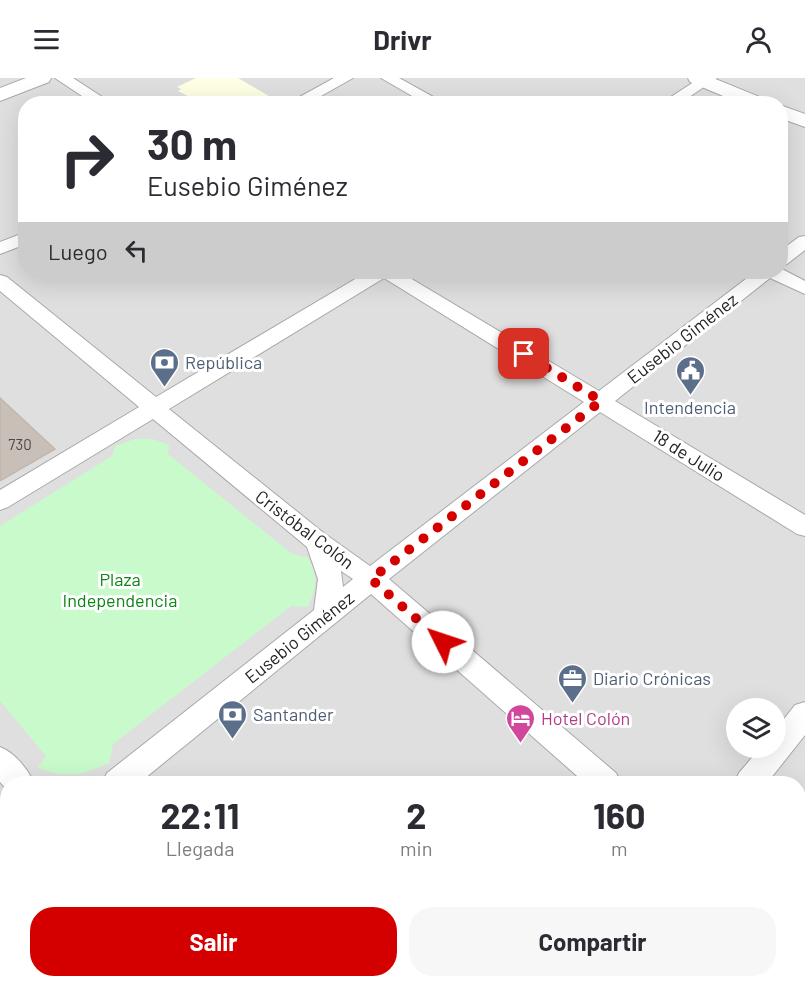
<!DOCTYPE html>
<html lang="es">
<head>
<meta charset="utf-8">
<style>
  :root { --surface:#fff; --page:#f7f7f7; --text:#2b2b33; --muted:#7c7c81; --accent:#d40000 }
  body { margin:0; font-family:Barlow,sans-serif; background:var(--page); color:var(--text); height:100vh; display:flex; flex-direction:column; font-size:22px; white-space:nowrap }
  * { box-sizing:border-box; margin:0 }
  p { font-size:20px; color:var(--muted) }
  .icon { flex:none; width:33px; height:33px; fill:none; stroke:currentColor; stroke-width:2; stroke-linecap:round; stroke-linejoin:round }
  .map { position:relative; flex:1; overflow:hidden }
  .sheet { position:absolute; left:0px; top:698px; width:806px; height:212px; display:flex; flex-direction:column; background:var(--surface); border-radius:24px 24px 0 0; box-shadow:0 6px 24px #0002 }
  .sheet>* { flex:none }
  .banner { position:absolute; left:18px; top:18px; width:770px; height:183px; border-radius:24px; box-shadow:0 6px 24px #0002; background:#fff; color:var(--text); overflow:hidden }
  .fabs { position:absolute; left:726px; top:620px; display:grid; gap:12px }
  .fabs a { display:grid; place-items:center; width:60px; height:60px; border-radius:50%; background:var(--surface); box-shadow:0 6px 24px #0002; font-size:30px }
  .pin { position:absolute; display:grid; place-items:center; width:51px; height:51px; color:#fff; margin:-26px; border-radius:12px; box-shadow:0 3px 9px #0006 }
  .me { position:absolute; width:66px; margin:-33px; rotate:311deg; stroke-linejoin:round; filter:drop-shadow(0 0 4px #0008) }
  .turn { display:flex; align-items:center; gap:21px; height:126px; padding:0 30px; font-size:27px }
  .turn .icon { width:78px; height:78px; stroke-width:2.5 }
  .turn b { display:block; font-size:42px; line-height:51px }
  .then { display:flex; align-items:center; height:57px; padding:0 30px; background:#0003; gap:12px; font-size:22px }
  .eta { display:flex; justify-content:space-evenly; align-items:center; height:102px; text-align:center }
  .eta b { font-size:36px; font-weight:700; line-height:42px }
  .cta { display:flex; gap:12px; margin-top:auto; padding:12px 30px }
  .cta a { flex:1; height:69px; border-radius:24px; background:var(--accent); color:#fff; font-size:24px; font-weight:700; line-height:69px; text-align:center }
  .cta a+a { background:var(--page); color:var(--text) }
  header { display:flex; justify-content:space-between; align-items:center; height:78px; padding:0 30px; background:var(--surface); font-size:27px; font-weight:700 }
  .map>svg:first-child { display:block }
</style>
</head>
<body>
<header><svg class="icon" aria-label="menu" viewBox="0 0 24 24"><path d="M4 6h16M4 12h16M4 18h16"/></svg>Drivr<svg class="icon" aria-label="person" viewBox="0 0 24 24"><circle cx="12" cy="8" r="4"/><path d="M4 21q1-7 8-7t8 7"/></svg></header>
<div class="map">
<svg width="805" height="908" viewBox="0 0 805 908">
  <rect width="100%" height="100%" fill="#f2efe9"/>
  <path fill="#e0dfdf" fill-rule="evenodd" d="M0 0H805V908H0ZM26 26H780V194H26ZM736 630H776V669H736ZM8 705H798V902H8Z"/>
  <path fill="#ffffe5" d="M196 0H238L279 24 201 25 178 13 181 11 177 9Z"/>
  <path fill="#c8facc" d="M135 361H153L169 367 168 376 292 476 307 479C319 497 316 510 308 529L291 528 113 666 109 685C82 697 68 701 38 690L46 678 0 623V448L112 378 115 368Z"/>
  <path fill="#c7bfb8" stroke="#c4b6ab" stroke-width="1.5" d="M0 320 55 371 0 403Z"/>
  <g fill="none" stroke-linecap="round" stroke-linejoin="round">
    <defs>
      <g id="minor">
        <path d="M55 0H73L113 26H94Z"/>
        <path d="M334 0H353L307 26H287Z"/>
        <path d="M381 0H399L446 26H426Z"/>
        <path d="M700 0H717L679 26H660Z"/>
        <path d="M26 154V166L0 176V164Z"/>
        <path d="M805 158V172L787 186 780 188V173L799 159Z"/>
        <path d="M780 190 805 203V216L770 200 615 323 805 437V458L797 456 600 334 389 501 616 695 621 705H585L371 516 139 705H102L107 695 314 532 318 501 307 469 153 341 8 429 0 432V412L139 329 0 213V197L7 199 156 319 367 194H400L599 313 755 194H780ZM384 200 584 324 370 488 325 456 169 331ZM341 493 353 501 343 509Z"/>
        <path d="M805 624V657L767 705H734L739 695 761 669H776V651L795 627Z"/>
        <path d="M0 669C15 675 27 690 34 705H8V713L0 704Z"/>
        <path d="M8 789V822L0 826V792Z"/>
        <path d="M798 850 805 853V888L798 885Z"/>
        <path d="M151 902H188L191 908H154Z"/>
        <path d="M564 902H601L598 908H561Z"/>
      </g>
      <g id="tertiary">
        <path d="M26 0H51L49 4 0 23V10Z"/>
        <path d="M688 0H713L767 22 769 26H742L690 4Z"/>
        <path d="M780 27 805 36V49L780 40Z"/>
      </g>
    </defs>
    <use href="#minor" stroke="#a9a9a9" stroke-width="2"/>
    <use href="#tertiary" stroke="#a9a9a9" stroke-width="2"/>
    <use href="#minor" fill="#fff" fill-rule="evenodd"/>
    <use href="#tertiary" fill="#fff" fill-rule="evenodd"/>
  </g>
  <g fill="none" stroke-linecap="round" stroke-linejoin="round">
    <path stroke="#d40000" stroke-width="10" stroke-dasharray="0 18" d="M443 564 371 501 601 323 524 276"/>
  </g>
  <defs>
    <symbol id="bank-pin" viewBox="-11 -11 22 30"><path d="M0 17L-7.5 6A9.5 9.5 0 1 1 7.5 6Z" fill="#5c6f8a" stroke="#fff"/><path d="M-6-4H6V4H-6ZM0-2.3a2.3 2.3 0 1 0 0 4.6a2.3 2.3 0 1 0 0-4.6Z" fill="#fff"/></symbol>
    <symbol id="civic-pin" viewBox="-11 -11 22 30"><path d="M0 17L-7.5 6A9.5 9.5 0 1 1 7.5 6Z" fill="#5c6f8a" stroke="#fff"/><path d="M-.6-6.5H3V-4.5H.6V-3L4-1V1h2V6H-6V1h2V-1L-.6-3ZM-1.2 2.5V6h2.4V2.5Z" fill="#fff"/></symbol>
    <symbol id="office-pin" viewBox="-11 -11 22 30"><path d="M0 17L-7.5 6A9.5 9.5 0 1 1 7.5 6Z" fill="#5c6f8a" stroke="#fff"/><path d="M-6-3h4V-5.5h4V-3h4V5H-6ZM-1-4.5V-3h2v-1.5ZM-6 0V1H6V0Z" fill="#fff"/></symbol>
    <symbol id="hotel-pin" viewBox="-11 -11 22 30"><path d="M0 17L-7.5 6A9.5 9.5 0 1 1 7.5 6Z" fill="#d1479c" stroke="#fff"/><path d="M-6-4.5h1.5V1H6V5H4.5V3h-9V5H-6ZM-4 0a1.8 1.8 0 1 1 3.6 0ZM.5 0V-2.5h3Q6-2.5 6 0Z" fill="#fff"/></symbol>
  </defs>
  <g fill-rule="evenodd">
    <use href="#bank-pin" x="148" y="268" width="33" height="45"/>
    <use href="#civic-pin" x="674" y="276" width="33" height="45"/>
    <use href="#office-pin" x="556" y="584" width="33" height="45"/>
    <use href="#bank-pin" x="216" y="620" width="33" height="45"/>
    <use href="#hotel-pin" x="504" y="624" width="33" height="45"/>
  </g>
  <g text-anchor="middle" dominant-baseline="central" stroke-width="6" stroke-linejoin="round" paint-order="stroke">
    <g font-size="15" fill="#4b4948">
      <text x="20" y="366">730</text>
    </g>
    <g font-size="18" fill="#222" stroke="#fff">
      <text transform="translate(682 260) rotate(-38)">Eusebio Giménez</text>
      <text transform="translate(689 377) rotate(32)">18 de Julio</text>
      <text transform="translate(305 451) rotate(37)">Cristóbal Colón</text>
      <text transform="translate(299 559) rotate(-39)">Eusebio Giménez</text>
    </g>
    <g font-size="18" fill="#4e5e75" stroke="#fff" text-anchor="start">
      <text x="185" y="284">República</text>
      <text x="690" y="329" text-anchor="middle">Intendencia</text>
      <text x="593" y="600">Diario Crónicas</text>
      <text x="253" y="636">Santander</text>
    </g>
    <g font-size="18" fill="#0c8416" stroke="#fff">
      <text x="120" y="501">Plaza<tspan x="120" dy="21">Independencia</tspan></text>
    </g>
    <g font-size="18" fill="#b23c85" stroke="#fff" text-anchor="start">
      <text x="541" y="640">Hotel Colón</text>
    </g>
  </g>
</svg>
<div class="fabs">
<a><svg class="icon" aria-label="layers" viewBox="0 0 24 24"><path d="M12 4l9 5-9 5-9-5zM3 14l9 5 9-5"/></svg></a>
</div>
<div class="pin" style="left:524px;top:276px;background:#d93025"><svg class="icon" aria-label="arrive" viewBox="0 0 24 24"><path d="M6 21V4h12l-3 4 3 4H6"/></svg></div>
<svg class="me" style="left:443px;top:564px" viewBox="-20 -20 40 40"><circle r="19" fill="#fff"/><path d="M0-13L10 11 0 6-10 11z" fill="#d40000"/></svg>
<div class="banner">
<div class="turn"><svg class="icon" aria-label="right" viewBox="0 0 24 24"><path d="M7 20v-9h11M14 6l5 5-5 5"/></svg><div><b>30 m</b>Eusebio Giménez</div></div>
<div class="then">Luego<svg class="icon" aria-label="left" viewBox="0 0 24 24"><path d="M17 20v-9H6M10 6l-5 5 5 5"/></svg></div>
</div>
<section class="sheet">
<div class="eta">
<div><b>22:11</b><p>Llegada</p></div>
<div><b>2</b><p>min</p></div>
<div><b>160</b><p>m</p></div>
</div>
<div class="cta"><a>Salir</a><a>Compartir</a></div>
</section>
</div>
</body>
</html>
